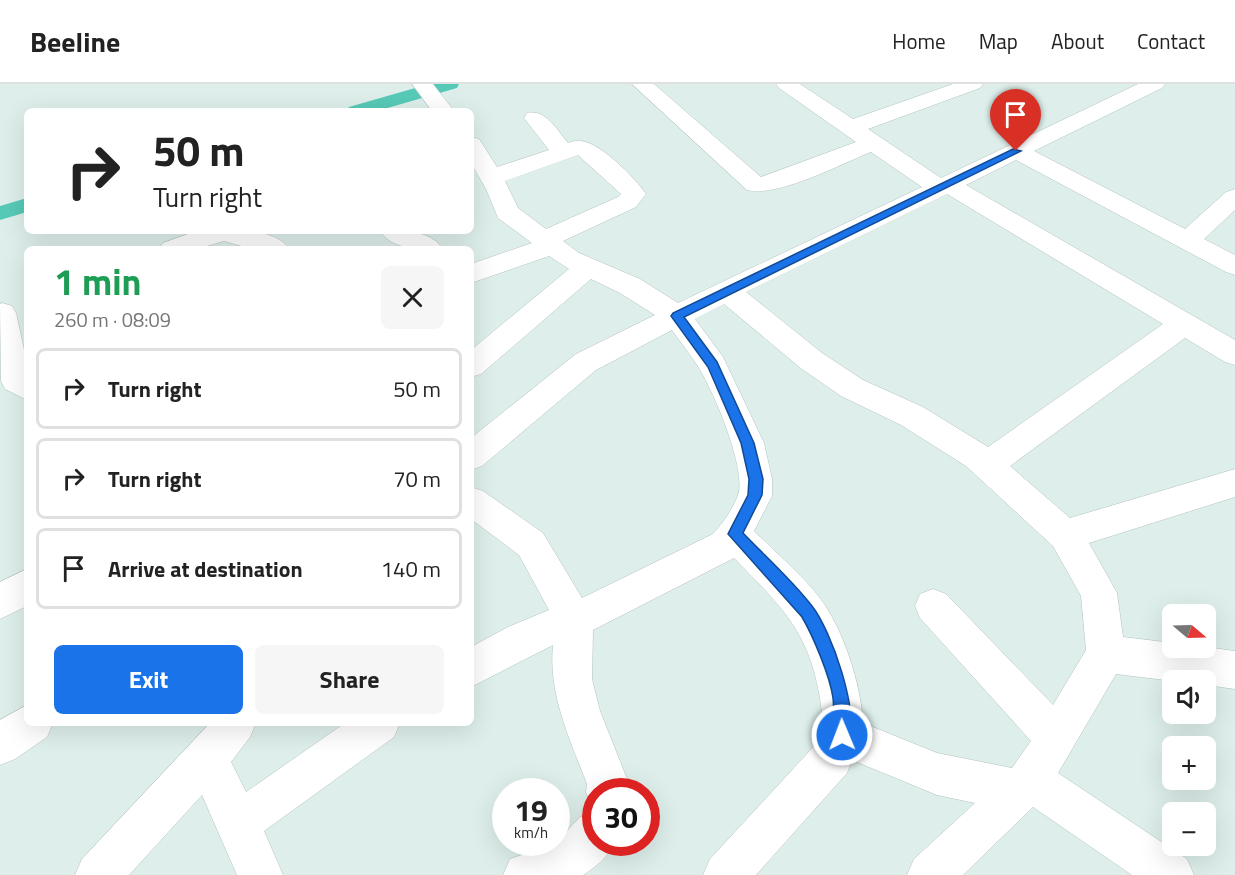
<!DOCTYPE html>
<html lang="en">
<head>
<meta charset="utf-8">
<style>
  :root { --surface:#fff; --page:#f6f6f6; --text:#222; --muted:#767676; --line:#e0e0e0; --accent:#1a73e8 }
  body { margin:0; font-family:"Titillium Web",sans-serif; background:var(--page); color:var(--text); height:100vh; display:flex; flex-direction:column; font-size:22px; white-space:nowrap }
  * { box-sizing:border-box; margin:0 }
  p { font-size:20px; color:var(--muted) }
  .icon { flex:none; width:33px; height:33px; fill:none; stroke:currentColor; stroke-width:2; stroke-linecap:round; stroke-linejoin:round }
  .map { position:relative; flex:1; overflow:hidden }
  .side { position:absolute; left:24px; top:162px; width:450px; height:480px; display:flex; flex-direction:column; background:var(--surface); border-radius:9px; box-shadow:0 6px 24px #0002 }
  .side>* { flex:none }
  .banner { position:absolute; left:24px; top:24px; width:450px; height:126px; border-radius:9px; box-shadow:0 6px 24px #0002; background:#fff; color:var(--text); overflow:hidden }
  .needle { width:39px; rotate:109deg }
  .tools { position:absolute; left:1162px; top:520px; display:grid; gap:12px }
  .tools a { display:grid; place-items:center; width:54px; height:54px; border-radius:9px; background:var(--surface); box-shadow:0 6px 24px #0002; font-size:30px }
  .speed { position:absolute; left:492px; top:694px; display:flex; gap:12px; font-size:30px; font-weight:700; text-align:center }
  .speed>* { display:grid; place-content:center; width:78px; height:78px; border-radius:50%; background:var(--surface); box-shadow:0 6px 24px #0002; line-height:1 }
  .speed small { font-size:15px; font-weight:400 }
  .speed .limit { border:9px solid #d22; background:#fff; color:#111 }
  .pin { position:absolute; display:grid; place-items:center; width:51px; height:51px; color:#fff; margin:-62px -26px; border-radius:50% 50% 50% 0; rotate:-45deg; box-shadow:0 0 6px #0007 }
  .pin .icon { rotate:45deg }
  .me { position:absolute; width:66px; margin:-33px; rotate:359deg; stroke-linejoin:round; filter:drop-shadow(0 0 4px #0008) }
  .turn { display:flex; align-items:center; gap:21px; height:126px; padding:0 30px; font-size:27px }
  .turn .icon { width:78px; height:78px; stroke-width:2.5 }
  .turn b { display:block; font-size:42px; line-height:51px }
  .round { display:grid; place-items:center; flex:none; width:63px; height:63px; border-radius:9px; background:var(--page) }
  .headline { display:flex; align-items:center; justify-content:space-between; height:102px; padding:0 30px }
  h1 { font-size:36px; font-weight:700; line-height:45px; color:#1e9e55 }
  .primary-button { display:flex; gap:12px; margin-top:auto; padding:12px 30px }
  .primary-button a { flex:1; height:69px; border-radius:9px; background:var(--accent); color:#fff; font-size:24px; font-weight:700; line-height:69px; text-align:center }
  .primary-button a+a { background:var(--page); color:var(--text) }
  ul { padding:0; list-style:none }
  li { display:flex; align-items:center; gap:18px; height:81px; margin:0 12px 9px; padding:0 18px; border:3px solid var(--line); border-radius:9px }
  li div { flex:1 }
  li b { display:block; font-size:22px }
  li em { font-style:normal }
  header { display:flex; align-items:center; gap:36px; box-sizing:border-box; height:84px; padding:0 30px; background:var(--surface); border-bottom:2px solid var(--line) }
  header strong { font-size:28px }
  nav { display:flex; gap:33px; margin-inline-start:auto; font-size:21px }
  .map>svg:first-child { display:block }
</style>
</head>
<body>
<header>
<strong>Beeline</strong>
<nav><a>Home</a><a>Map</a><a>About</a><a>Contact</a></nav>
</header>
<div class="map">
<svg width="1235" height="791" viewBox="0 0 1235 791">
  <rect width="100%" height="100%" fill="#deefeb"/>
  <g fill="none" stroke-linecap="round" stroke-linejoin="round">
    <g fill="#57cab7" fill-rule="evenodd">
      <path d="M429 0H459L457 4 377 27H346L349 23Z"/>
      <path d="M27 114V128L0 136V122Z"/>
    </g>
    <defs>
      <g id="minor">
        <path d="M412 0H433L454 27H432Z"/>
        <path d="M632 0H654L761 93 856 58 779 4 776 0H800L853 35 953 0H983L980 4 868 45 941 94 1138 0H1165L1162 4 1034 67 1185 145 1226 108 1235 105V126L1204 155 1235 171V191L1226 188 1016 76 966 101 1235 256V281L1225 278 1185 254 1010 382 1070 434 1235 385V413L1089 459 1117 509 1123 553 1173 559V564L1206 563 1235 567V605L1206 601V597H1173L1116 590 1058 689 1187 775 1194 791H1132L1033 723 963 791H907L914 775 975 719 937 711 852 676 847 689 756 791H703L710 775 817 659C825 643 822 626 819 609 808 545 777 518 734 474L593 546 592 595 600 627 629 700 628 708H596V725L592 723 586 708 587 700C570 655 548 610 553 561L471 603V563L508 543 549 526 519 471 471 435V403L483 407 543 449 582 514 713 450C723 439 733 425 738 411 747 386 714 308 699 284 691 271 681 259 672 246L596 286 482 382 471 386V354L576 270 655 231 620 209 591 195 481 290 471 293V266L569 185 549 172 471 199V180L532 159 498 134 486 105 471 79V53L479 55 497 83 549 66 524 34 527 29C546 25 557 46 568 59 572 58 577 56 581 57 601 59 635 94 646 110L636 123 563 157 579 169 640 195 678 219 922 103 871 68C841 80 777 114 747 106ZM578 71 621 110 618 113 546 145 518 124 505 97ZM947 110 1163 240 988 363 923 323 863 296 822 269 746 208ZM724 220 802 285 841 312 901 341 966 382 1053 462 1081 512 1086 566 1053 621 946 510 933 505 920 510 915 522 920 534 1031 657 1012 684 937 669 863 639C861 600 843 544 819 513 800 489 776 469 754 447L772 412V395L764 359 723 273 695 235Z"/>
        <path d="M196 147C221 147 274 141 289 165H252L224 157 197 165H159L163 159Z"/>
        <path d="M380 147C401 147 430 145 443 165 422 165 393 167 380 147Z"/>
        <path d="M2 219 12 222 16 229 27 279V316L5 305 1 297 0 220Z"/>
        <path d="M27 485V522L0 535V498Z"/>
        <path d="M27 621V639H53L47 653 15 675 0 681V636Z"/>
        <path d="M210 639H256L250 653 231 678 246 708 345 639H400L394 653 264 747 283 791H237L202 711 129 791H75L82 775Z"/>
        <path d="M596 727V759H614C608 773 596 783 583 791H503L510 775 556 759 580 733Z"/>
      </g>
    </defs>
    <use href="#minor" stroke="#b3c3bf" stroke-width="1"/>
    <use href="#minor" fill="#fff" fill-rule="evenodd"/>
  </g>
  <path fill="#1a73e8" stroke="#114b97" stroke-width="1.5" d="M1013 65 1021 67 684 233 717 278 754 359 763 395 762 411 743 449C766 473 792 496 812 522 831 546 860 628 848 657L842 659 836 657C830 643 835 628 833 614 830 592 813 552 802 533L728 450 748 411 749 395 741 359 708 283 671 232 673 229Z"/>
</svg>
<div class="tools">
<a><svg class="needle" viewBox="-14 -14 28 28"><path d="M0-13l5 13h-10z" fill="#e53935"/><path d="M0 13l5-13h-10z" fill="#767676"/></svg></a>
<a><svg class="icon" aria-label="sound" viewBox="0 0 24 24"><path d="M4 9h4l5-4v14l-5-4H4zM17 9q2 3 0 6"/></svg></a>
<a>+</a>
<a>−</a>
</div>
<div class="speed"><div>19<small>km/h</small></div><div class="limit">30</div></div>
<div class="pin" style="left:1016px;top:67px;background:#d93025"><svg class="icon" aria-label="arrive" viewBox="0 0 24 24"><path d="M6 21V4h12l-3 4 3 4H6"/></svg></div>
<svg class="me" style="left:842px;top:651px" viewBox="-20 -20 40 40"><circle r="17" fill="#1a73e8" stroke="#fff" stroke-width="3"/><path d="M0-11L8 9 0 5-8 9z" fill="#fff"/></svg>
<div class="banner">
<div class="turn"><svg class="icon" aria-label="right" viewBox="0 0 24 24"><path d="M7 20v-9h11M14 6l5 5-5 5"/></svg><div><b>50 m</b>Turn right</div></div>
</div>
<section class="side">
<div class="headline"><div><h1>1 min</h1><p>260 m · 08:09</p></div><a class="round"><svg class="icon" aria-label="close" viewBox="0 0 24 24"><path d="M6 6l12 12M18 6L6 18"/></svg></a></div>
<ul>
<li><svg class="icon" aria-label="right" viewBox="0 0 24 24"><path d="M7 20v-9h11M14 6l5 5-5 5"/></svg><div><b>Turn right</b></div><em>50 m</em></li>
<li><svg class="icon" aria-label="right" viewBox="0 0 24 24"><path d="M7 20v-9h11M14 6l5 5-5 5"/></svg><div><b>Turn right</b></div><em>70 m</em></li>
<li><svg class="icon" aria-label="arrive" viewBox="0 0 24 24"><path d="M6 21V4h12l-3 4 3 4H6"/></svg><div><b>Arrive at destination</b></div><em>140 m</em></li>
</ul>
<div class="primary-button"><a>Exit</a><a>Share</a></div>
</section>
</div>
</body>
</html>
